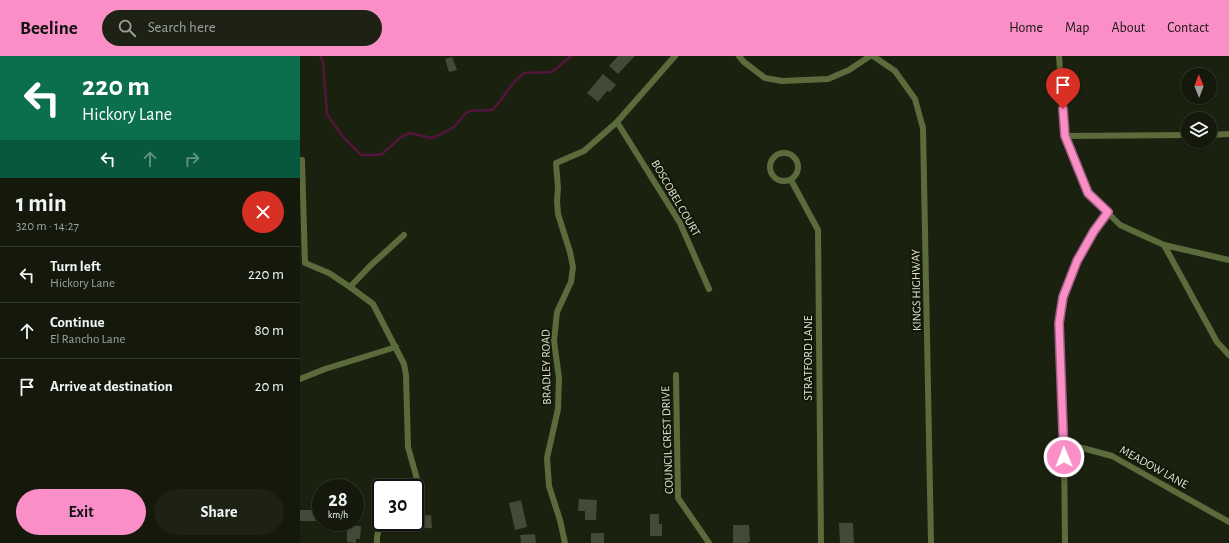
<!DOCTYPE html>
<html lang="en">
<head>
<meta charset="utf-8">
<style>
  :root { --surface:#14190b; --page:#1d2214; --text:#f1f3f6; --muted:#9da09d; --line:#33382c; --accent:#fa8fc8 }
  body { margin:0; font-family:"Alegreya Sans",sans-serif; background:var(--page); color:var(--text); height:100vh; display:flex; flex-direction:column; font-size:15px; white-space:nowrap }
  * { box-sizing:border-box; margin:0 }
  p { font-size:13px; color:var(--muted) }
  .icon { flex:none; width:22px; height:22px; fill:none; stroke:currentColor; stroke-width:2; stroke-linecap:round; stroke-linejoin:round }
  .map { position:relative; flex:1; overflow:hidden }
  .side { display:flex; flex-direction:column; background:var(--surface); width:300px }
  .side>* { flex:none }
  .hud { background:#0b6e4f; color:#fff; overflow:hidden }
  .needle { width:26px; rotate:359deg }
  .tools { position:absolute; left:881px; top:12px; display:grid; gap:8px }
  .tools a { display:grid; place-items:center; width:36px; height:36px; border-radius:50%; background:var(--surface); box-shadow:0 1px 3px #0004,0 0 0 1px var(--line); font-size:20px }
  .speed { position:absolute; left:12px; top:423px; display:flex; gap:8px; font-size:20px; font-weight:700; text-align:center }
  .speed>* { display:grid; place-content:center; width:52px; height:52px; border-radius:50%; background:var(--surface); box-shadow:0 1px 3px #0004,0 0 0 1px var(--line); line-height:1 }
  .speed small { font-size:10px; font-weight:400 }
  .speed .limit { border:2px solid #111; border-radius:6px; background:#fff; color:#111 }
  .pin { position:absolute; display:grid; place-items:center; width:34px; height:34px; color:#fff; margin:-41px -17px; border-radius:50% 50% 50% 0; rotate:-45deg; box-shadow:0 0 4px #0007 }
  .pin .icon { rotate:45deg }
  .me { position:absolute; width:44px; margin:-22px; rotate:359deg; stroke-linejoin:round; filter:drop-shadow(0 0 3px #0008) }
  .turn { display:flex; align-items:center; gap:14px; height:84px; padding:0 16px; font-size:18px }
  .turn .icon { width:52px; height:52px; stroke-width:2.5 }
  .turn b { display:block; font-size:28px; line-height:34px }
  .lanes { display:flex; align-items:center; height:38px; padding:0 16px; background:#0003; justify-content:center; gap:20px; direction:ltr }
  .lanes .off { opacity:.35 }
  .round { display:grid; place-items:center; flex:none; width:42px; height:42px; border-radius:21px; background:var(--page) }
  .headline { display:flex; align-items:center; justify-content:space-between; height:68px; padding:0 16px }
  h1 { font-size:24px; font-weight:700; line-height:30px }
  .cta { display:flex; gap:8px; margin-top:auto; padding:8px 16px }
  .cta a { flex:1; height:46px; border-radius:24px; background:var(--accent); color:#111; font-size:16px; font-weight:700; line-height:46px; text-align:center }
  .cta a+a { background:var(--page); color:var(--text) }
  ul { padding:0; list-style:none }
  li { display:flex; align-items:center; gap:12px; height:56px; padding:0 16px; border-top:1px solid var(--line) }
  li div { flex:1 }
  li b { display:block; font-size:15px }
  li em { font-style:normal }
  header { display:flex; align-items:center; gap:24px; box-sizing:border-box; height:56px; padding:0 20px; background:var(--accent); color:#111 }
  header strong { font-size:19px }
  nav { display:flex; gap:22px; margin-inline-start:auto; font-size:14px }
  .search { width:280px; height:36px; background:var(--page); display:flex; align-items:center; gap:10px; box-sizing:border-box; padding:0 14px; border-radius:22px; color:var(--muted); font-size:15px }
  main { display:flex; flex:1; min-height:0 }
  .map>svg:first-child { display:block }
</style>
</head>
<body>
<header>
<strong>Beeline</strong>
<div class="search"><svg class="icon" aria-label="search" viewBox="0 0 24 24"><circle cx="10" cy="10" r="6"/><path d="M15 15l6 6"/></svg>Search here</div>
<nav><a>Home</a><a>Map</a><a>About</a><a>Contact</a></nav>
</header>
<main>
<section class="side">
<div class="hud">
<div class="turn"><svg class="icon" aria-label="left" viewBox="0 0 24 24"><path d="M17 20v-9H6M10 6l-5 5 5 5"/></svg><div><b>220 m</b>Hickory Lane</div></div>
<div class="lanes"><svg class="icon" aria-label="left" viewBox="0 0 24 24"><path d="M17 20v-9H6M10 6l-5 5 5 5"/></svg><svg class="icon off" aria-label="ahead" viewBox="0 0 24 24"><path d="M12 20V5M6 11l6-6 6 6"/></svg><svg class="icon off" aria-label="right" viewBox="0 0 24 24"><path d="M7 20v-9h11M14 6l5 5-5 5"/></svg></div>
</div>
<div class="headline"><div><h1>1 min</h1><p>320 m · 14:27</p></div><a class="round" style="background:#d93025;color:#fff"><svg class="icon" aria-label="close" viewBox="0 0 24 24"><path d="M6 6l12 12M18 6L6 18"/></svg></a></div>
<ul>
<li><svg class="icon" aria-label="left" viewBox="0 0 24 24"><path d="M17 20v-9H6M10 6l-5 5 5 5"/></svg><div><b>Turn left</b><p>Hickory Lane</p></div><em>220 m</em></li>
<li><svg class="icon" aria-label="ahead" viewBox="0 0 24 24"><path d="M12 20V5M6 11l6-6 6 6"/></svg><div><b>Continue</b><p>El Rancho Lane</p></div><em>80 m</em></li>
<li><svg class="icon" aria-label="arrive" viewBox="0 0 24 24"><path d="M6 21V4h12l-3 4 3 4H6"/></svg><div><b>Arrive at destination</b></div><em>20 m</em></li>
</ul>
<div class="cta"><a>Exit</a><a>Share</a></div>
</section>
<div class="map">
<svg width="929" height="487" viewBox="0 0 929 487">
  <rect width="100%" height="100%" fill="#1b210f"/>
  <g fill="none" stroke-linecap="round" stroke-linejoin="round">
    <path stroke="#53163a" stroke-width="2.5" d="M20 0 23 6 27 58 43 81 61 99H76L82 98 101 81 110 77 132 82C139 79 153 73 157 68 161 64 163 57 170 55 174 54 186 55 192 54 205 42 209 28 224 17L252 16 271 0"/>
  </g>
  <g fill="#434a37">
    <path d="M318 0H335L318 18 309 10Z"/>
    <path d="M152 1 157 14 149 16 145 3Z"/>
    <path d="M303 18 316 29 310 36 307 35 298 46 287 37Z"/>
    <path d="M279 443 297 444 296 464H285V455H278Z"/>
    <path d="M221 444 227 471 215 474 209 447Z"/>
    <rect x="0" y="454" width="18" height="11"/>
    <path d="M350 458H359V468H362V480H350Z"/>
    <path d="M131 459 132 472 105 473 104 466H115V460Z"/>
    <path d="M539 467H553L554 487H540Z"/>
    <path d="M433 469H449L450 486H448V487H433Z"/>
    <path d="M47 470H61L60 483H56V487L47 486Z"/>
    <rect x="291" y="477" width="13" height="10"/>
    <path d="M235 478 236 487H221L220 479Z"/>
  </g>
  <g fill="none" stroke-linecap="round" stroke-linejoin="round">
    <g stroke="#5c6b3c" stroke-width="6">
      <path d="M439 0 444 6 465 22 482 25 528 23 549 14 570 0"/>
      <path d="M573 0 595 15 615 43 623 72 631 487"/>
      <path d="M759 0 765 80 788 137 820 169 864 189 929 204"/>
      <path d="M317 66 380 167 409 233"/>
      <path d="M910 79 929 78"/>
      <path d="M765 80 888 79"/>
      <circle cx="484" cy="111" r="14"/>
      <path d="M0 104H2L5 207 29 217 50 231 73 248 104 308 106 319 108 391 117 423 108 432"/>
      <path d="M491 124 518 174 521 487"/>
      <path d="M864 189 917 286 929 299"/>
      <path d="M50 231 70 210 104 179"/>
      <path d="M376 319 378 442 409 487"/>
      <path d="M0 323 25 313 96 291"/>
      <path d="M764 387 812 400 929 466"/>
      <path d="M77 487V481L81 465"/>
      <path d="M265 487 260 464 249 430 247 402 258 353 259 322 254 285 257 256 271 226 273 211 270 196 258 158 257 145 258 132 256 107 284 95 317 66 375 0"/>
      <path d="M765 487 764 387 759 267 763 241 777 205 794 175 808 156"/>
    </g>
  </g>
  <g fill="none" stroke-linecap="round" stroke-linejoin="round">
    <defs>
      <path id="route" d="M763 53 765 80 788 137 808 156 794 175 777 205 763 241 759 267 764 401"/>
    </defs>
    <use href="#route" stroke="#a25d82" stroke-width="10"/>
    <use href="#route" stroke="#fa8fc8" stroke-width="7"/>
  </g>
  <g text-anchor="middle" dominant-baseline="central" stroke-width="4" stroke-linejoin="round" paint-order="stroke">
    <g font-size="12" fill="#dce0d4" stroke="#121706">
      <text transform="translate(376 142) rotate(60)">BOSCOBEL COURT</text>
      <text transform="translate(616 234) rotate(-91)">KINGS HIGHWAY</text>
      <text transform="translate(508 302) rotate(-90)">STRATFORD LANE</text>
      <text transform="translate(246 311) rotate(-91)">BRADLEY ROAD</text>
      <text transform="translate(367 384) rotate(-92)">COUNCIL CREST DRIVE</text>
      <text transform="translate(854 411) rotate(29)">MEADOW LANE</text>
    </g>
  </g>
</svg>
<div class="tools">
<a><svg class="needle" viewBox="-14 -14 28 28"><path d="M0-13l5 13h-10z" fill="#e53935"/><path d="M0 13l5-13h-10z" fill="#9da09d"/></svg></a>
<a><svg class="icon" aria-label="layers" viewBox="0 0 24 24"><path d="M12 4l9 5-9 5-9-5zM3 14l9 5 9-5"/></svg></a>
</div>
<div class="speed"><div>28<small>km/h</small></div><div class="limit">30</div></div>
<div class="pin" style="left:763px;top:53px;background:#d93025"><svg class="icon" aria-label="arrive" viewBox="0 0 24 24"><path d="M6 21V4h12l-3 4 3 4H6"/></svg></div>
<svg class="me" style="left:764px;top:401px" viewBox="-20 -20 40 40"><circle r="17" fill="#fa8fc8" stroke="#fff" stroke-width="3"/><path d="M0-11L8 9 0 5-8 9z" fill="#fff"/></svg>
</div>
</main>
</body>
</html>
